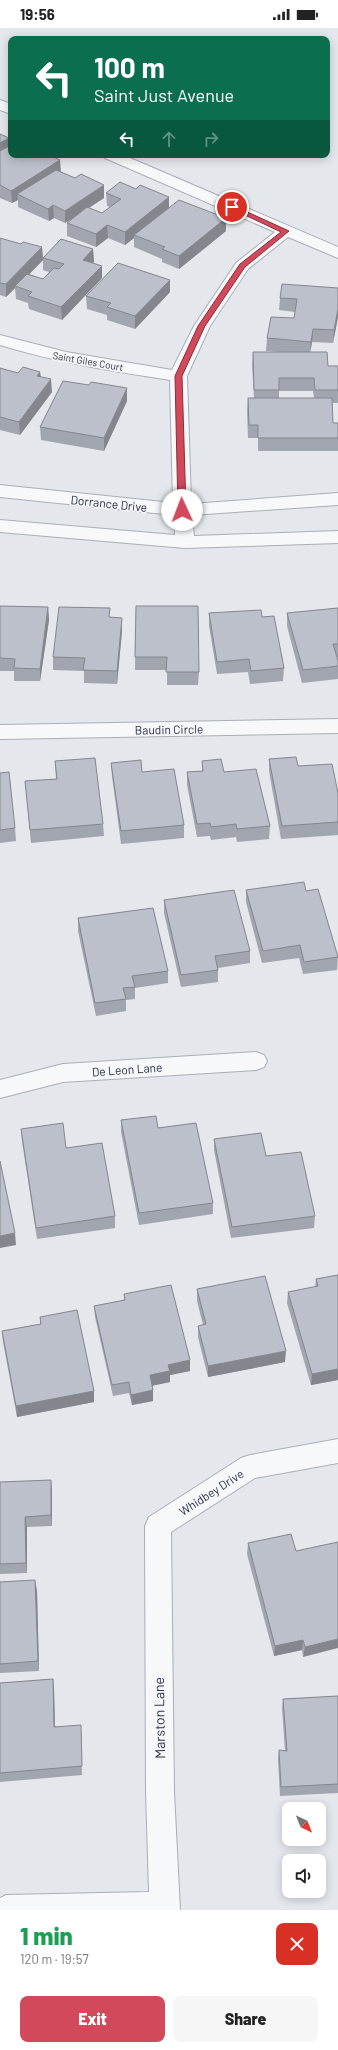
<!DOCTYPE html>
<html lang="en">
<head>
<meta charset="utf-8">
<style>
  :root { --surface:#fff; --page:#f6f6f6; --text:#222; --muted:#767676; --accent:#d1495b }
  body { margin:0; font-family:Barlow,sans-serif; background:var(--page); color:var(--text); height:100vh; display:flex; flex-direction:column; font-size:15px; white-space:nowrap }
  * { box-sizing:border-box; margin:0 }
  p { font-size:13px; color:var(--muted) }
  .icon { flex:none; width:22px; height:22px; fill:none; stroke:currentColor; stroke-width:2; stroke-linecap:round; stroke-linejoin:round }
  .map { position:relative; height:1882px; overflow:hidden }
  .drawer { display:flex; flex-direction:column; background:var(--surface); flex:1 }
  .drawer>* { flex:none }
  .hud { position:absolute; left:8px; top:8px; width:322px; height:122px; border-radius:8px; box-shadow:0 2px 10px #0003; background:#0b6e4f; color:#fff; overflow:hidden }
  .needle { width:26px; rotate:137deg }
  .fabs { position:absolute; left:282px; top:1774px; display:grid; gap:8px }
  .fabs a { display:grid; place-items:center; width:44px; height:44px; border-radius:8px; background:var(--surface); box-shadow:0 2px 10px #0003; font-size:20px }
  .pin { position:absolute; display:grid; place-items:center; width:34px; height:34px; color:#fff; margin:-17px; border:2px solid #fff; border-radius:50%; box-shadow:0 1px 4px #0007 }
  .me { position:absolute; width:44px; margin:-22px; rotate:358deg; stroke-linejoin:round; filter:drop-shadow(0 0 3px #0008) }
  .turn { display:flex; align-items:center; gap:14px; height:84px; padding:0 20px; font-size:18px }
  .turn .icon { width:52px; height:52px; stroke-width:2.5 }
  .turn b { display:block; font-size:28px; line-height:34px }
  .lanes { display:flex; align-items:center; height:38px; padding:0 20px; background:#0003; justify-content:center; gap:20px; direction:ltr }
  .lanes .off { opacity:.35 }
  .round { display:grid; place-items:center; flex:none; width:42px; height:42px; border-radius:8px; background:var(--page) }
  .headline { display:flex; align-items:center; justify-content:space-between; height:68px; padding:0 20px }
  h1 { font-size:24px; font-weight:800; line-height:30px; color:#1e9e55 }
  .action { display:flex; gap:8px; margin-top:auto; padding:8px 20px }
  .action a { flex:1; height:46px; border-radius:8px; background:var(--accent); color:#fff; font-size:16px; font-weight:800; line-height:46px; text-align:center }
  .action a+a { background:var(--page); color:var(--text) }
  .status { display:flex; justify-content:space-between; align-items:center; height:28px; padding:0 20px; background:var(--surface); direction:ltr }
  .status svg { height:11px; fill:currentColor }
  .map>svg:first-child { display:block }
</style>
</head>
<body>
<div class="status"><b>19:56</b><svg viewBox="0 0 49 12"><path d="M0 12V9h3v3zM5 12V6h3v6zM10 12V3h3v9zM15 12V0h3v12zM26 1h20v11H26zM47 4h2v5h-2z"/></svg></div>
<div class="map">
<svg width="338" height="1882" viewBox="0 0 338 1882">
  <rect width="100%" height="100%" fill="#e4e7ec"/>
  <g fill="none" stroke-linecap="round" stroke-linejoin="round">
    <defs>
      <g id="minor">
        <path d="M0 72 11 76V86L0 82Z"/>
        <path d="M102 127H123L338 219V230L288 209 248 241 210 298 187 348 191 476 338 465V477L192 487 194 508 338 503V515L185 520 0 504V492L175 507 174 487 0 469V457L173 475 170 352C112 343 55 334 0 317V307L66 324 172 342 194 298 236 235 275 204 105 130Z"/>
        <path d="M338 691V705L0 711V697Z"/>
        <path d="M256 1024 264 1027 267 1033 264 1039 256 1042 63 1054 0 1070V1052L63 1036Z"/>
        <path d="M338 1411V1435L255 1450 171 1504 174 1764 180 1882H0V1870L6 1867 149 1864 146 1764 145 1498 149 1489 241 1430 250 1427Z"/>
      </g>
    </defs>
    <use href="#minor" stroke="#a9aeb7" stroke-width="2"/>
    <use href="#minor" fill="#f7f8fa" fill-rule="evenodd"/>
  </g>
  <g fill="#a1a5ae" fill-rule="evenodd">
    <path d="M0 106 10 118 60 132V143L104 170 89 180 102 185 110 179 107 178 106 165 169 179 226 190V203L179 241 162 234V231L134 219V210L125 217 108 210 96 219 67 208V195L72 191 65 195 54 190 49 193 18 179V172L12 175 0 170Z"/>
    <path d="M0 210 21 216 42 219 43 232 29 246 43 251 49 244 43 242V230L93 221 94 234 93 235 102 238V250L62 292 29 281 28 275 16 271 15 260 6 269 0 267Z"/>
    <path d="M338 260V289L333 315 312 314 310 324 328 338H338V375H332L333 395H338V423H258V410H248L247 383 248 370H254L252 337 253 324H281L266 323 267 310 294 290 295 284 279 282 280 270ZM279 363H313L314 370H279Z"/>
    <path d="M170 264 135 301 107 292V287L87 281 86 268Z"/>
    <path d="M0 340 18 345 40 344 41 349 52 364 20 407 0 402Z"/>
    <path d="M127 373 104 423 41 412 40 399Z"/>
    <path d="M0 578 48 579 49 592 40 653H14V643H0Z"/>
    <path d="M136 578 199 644 198 657H167V642H135Z"/>
    <path d="M338 580V629H337L338 633V651L302 655 287 598V585Z"/>
    <path d="M209 585 262 589 284 640 283 653 250 656 248 644 217 646 209 598Z"/>
    <path d="M110 589 122 590V603L117 656 84 655V643L53 642V629Z"/>
    <path d="M269 731 298 738 338 765V807L281 811 269 743Z"/>
    <path d="M55 733 103 796 104 808 31 815 25 753 56 751Z"/>
    <path d="M202 733 224 744 270 798 269 811 237 814 236 809 211 812 210 808 197 809 187 757V744L202 743Z"/>
    <path d="M111 735 142 744 184 797V810L121 816 112 748Z"/>
    <path d="M0 745 15 800 16 813 0 815Z"/>
    <path d="M246 862 306 863 338 929 337 942 303 946 299 930 262 935 246 874Z"/>
    <path d="M164 872 250 923V935L218 940V954L181 959 164 885Z"/>
    <path d="M78 890 168 943V955L135 960V971L126 972V983L96 988 78 903Z"/>
    <path d="M121 1092 213 1175V1186L139 1197 121 1104Z"/>
    <path d="M21 1101 66 1120 115 1188V1200L37 1211 22 1113Z"/>
    <path d="M214 1111 266 1128 315 1188 314 1200 231 1210 214 1122Z"/>
    <path d="M338 1247V1352L311 1357 287 1275 288 1264 315 1259 316 1251Z"/>
    <path d="M197 1261 285 1334 208 1349 198 1309V1298L203 1297 197 1273Z"/>
    <path d="M124 1266 190 1332V1343L170 1347V1354L152 1358 153 1362V1373L132 1377 129 1365 113 1368 95 1289 94 1278 124 1272Z"/>
    <path d="M40 1289 94 1374 17 1389 3 1314 2 1303 40 1296Z"/>
    <path d="M0 1454 52 1462V1498L27 1499V1545L0 1546Z"/>
    <path d="M338 1514 303 1629 302 1622 274 1628 247 1526 248 1515 296 1523Z"/>
    <path d="M0 1554 37 1562 39 1643 0 1645Z"/>
    <path d="M53 1651 54 1660 55 1698 81 1706 82 1747 0 1754V1655Z"/>
    <path d="M338 1668V1765L280 1768 278 1731 279 1722 285 1723 282 1680 283 1671Z"/>
  </g>
  <g fill="#83868d">
    <path d="M9 110 10 123 0 129V115Z"/>
    <path d="M60 132 61 144 17 166 18 172 12 175 11 163Z"/>
    <path d="M104 157V170L65 195V183Z"/>
    <path d="M169 169V181L134 207V210L125 217V204Z"/>
    <path d="M53 177 54 190 49 193 48 181Z"/>
    <path d="M226 190V203L179 241V228Z"/>
    <path d="M107 197 108 210 96 219V206Z"/>
    <path d="M42 219 43 232 17 259 15 258V260L6 269V256Z"/>
    <path d="M93 221 94 234 83 244V232Z"/>
    <path d="M102 238V250L62 292 61 279Z"/>
    <path d="M170 252V264L135 301V288Z"/>
    <path d="M338 281V289L333 315 334 302Z"/>
    <path d="M313 301 312 314 310 327 311 314Z"/>
    <path d="M40 344 41 356 37 348Z"/>
    <path d="M51 351 52 364 20 407 19 394Z"/>
    <path d="M127 360V373L104 423V410Z"/>
    <path d="M48 579 49 592 40 653V641Z"/>
    <path d="M122 590V603L117 656V643Z"/>
    <path d="M15 1205 16 1217 0 1220V1208Z"/>
    <path d="M286 1323 285 1334 208 1349V1338Z"/>
    <path d="M190 1332V1343L170 1347V1354L150 1358V1347L168 1337Z"/>
    <path d="M338 1341V1352L311 1357 312 1346Z"/>
    <path d="M153 1362V1373L132 1377 131 1367Z"/>
    <path d="M94 1363V1374L17 1389 16 1378Z"/>
    <path d="M51 1452 52 1462V1498L51 1487Z"/>
    <path d="M25 1489 27 1499V1545L26 1535Z"/>
    <path d="M35 1552 37 1562 39 1643 38 1633Z"/>
    <path d="M338 1611V1620L303 1629 305 1619Z"/>
    <path d="M303 1612 302 1622 274 1628 275 1618Z"/>
    <path d="M53 1651 54 1660 55 1708 54 1699Z"/>
  </g>
  <g fill="#bbc0ca" stroke="#83868d">
    <path d="M0 106 9 110 0 115Z"/>
    <path d="M11 117V127H50L60 132 11 163 0 157V123Z"/>
    <path d="M56 142 75 150 81 146 104 157 65 183 53 177 48 181 17 166Z"/>
    <path d="M120 154 136 161 140 157 169 169 125 204 107 197 96 206 67 195 87 179 102 185 121 171 106 165Z"/>
    <path d="M179 172 226 190 179 228 162 221 165 219 134 207Z"/>
    <path d="M0 210 21 216 23 214 42 219 6 256 0 255Z"/>
    <path d="M61 211 93 221 83 232 102 238 61 279 28 268 32 264 15 258 27 246 43 251 54 240 59 241 64 236 43 230Z"/>
    <path d="M118 235 170 252 135 288 107 279 111 275 86 268Z"/>
    <path d="M282 256 338 260V281L334 302 313 301 311 314 267 310 271 289 294 290 297 271 280 270Z"/>
    <path d="M253 324H327L328 338H338V362H315L314 350H279V362H254Z"/>
    <path d="M23 339 40 344 37 348 51 351 19 394 0 389V340L18 345Z"/>
    <path d="M63 353 89 357 91 354 127 360 104 410 40 399Z"/>
    <path d="M248 370H332L333 395H338V410H258V397H249Z"/>
    <path d="M0 578 48 579 40 641 14 640 15 631 0 630Z"/>
    <path d="M136 578H198L199 644H166L167 629H135Z"/>
    <path d="M59 579 110 580 109 589 122 590 117 643 83 642 85 630 53 629Z"/>
    <path d="M338 580V616H333L338 633V638L303 642 287 585Z"/>
    <path d="M261 582 262 589 274 588 284 640 251 643 249 631 217 634 209 585Z"/>
    <path d="M296 729 298 738 332 736 338 765V794L282 798 269 731Z"/>
    <path d="M95 730 103 796 30 802 25 753 57 751 55 733Z"/>
    <path d="M221 731 224 744 256 741 270 798 237 801 236 796 211 799 210 795 197 796 187 744 203 743 202 733Z"/>
    <path d="M141 732 142 744 174 741 184 797 121 803 111 735Z"/>
    <path d="M9 744 15 800 0 802V745Z"/>
    <path d="M304 854 306 863 318 861 338 929 304 934 300 917 263 923 246 862Z"/>
    <path d="M234 862 250 923 215 928 218 942 181 947 164 872Z"/>
    <path d="M153 880 168 943 132 948 135 959 123 960 126 971 95 975 78 890Z"/>
    <path d="M156 1088 158 1100 196 1095 213 1175 139 1185 121 1092Z"/>
    <path d="M63 1095 66 1120 102 1115 115 1188 36 1200 21 1101Z"/>
    <path d="M261 1105 266 1128 301 1124 315 1188 232 1199 214 1111Z"/>
    <path d="M0 1133 15 1205 0 1208Z"/>
    <path d="M338 1247V1341L312 1346 288 1264 318 1258 316 1251Z"/>
    <path d="M265 1248 286 1323 208 1338 198 1298 206 1296 197 1261Z"/>
    <path d="M171 1257 190 1332 168 1337 170 1343 150 1347 153 1362 131 1367 129 1354 112 1357 94 1278 125 1272 124 1266Z"/>
    <path d="M77 1282 94 1363 16 1378 2 1303 41 1296 40 1289Z"/>
    <path d="M51 1452V1487L25 1489 26 1535 0 1536V1454Z"/>
    <path d="M291 1506 296 1523 338 1514V1611L305 1619 303 1612 275 1618 248 1515Z"/>
    <path d="M35 1552 38 1633 0 1636V1554Z"/>
    <path d="M53 1651 54 1699 81 1697 82 1738 0 1745V1655Z"/>
    <path d="M338 1668V1756L281 1759 279 1722 287 1723 283 1671Z"/>
  </g>
  <path fill="#d1495b" stroke="#882f3b" d="M232 177 289 203 245 239 205 298 182 348 186 482 182 485 178 482 175 348 198 298 240 236 281 204 230 180V178Z"/>
  <g text-anchor="middle" dominant-baseline="central" stroke-width="3.5" stroke-linejoin="round" paint-order="stroke">
    <g font-size="10" fill="#2b3445" stroke="#f4f6f9">
      <text transform="translate(88 333) rotate(10)">Saint Giles Court</text>
    </g>
    <g font-size="12" fill="#2b3445" stroke="#f4f6f9">
      <text transform="translate(109 475) rotate(6)">Dorrance Drive</text>
      <text transform="translate(169 701) rotate(-1)">Baudin Circle</text>
      <text transform="translate(127 1041) rotate(-4)">De Leon Lane</text>
      <text transform="translate(211 1464) rotate(-33)">Whidbey Drive</text>
    </g>
    <g font-size="14" fill="#2b3445" stroke="#f4f6f9">
      <text transform="translate(159 1690) rotate(-91)">Marston Lane</text>
    </g>
  </g>
</svg>
<div class="fabs">
<a><svg class="needle" viewBox="-14 -14 28 28"><path d="M0-13l5 13h-10z" fill="#e53935"/><path d="M0 13l5-13h-10z" fill="#767676"/></svg></a>
<a><svg class="icon" aria-label="sound" viewBox="0 0 24 24"><path d="M4 9h4l5-4v14l-5-4H4zM17 9q2 3 0 6"/></svg></a>
</div>
<div class="pin" style="left:232px;top:179px;background:#d93025"><svg class="icon" aria-label="arrive" viewBox="0 0 24 24"><path d="M6 21V4h12l-3 4 3 4H6"/></svg></div>
<svg class="me" style="left:182px;top:482px" viewBox="-20 -20 40 40"><circle r="19" fill="#fff"/><path d="M0-13L10 11 0 6-10 11z" fill="#d1495b"/></svg>
<div class="hud">
<div class="turn"><svg class="icon" aria-label="left" viewBox="0 0 24 24"><path d="M17 20v-9H6M10 6l-5 5 5 5"/></svg><div><b>100 m</b>Saint Just Avenue</div></div>
<div class="lanes"><svg class="icon" aria-label="left" viewBox="0 0 24 24"><path d="M17 20v-9H6M10 6l-5 5 5 5"/></svg><svg class="icon off" aria-label="ahead" viewBox="0 0 24 24"><path d="M12 20V5M6 11l6-6 6 6"/></svg><svg class="icon off" aria-label="right" viewBox="0 0 24 24"><path d="M7 20v-9h11M14 6l5 5-5 5"/></svg></div>
</div>
</div>
<section class="drawer">
<div class="headline"><div><h1>1 min</h1><p>120 m · 19:57</p></div><a class="round" style="background:#d93025;color:#fff"><svg class="icon" aria-label="close" viewBox="0 0 24 24"><path d="M6 6l12 12M18 6L6 18"/></svg></a></div>
<div class="action"><a>Exit</a><a>Share</a></div>
</section>
</body>
</html>
